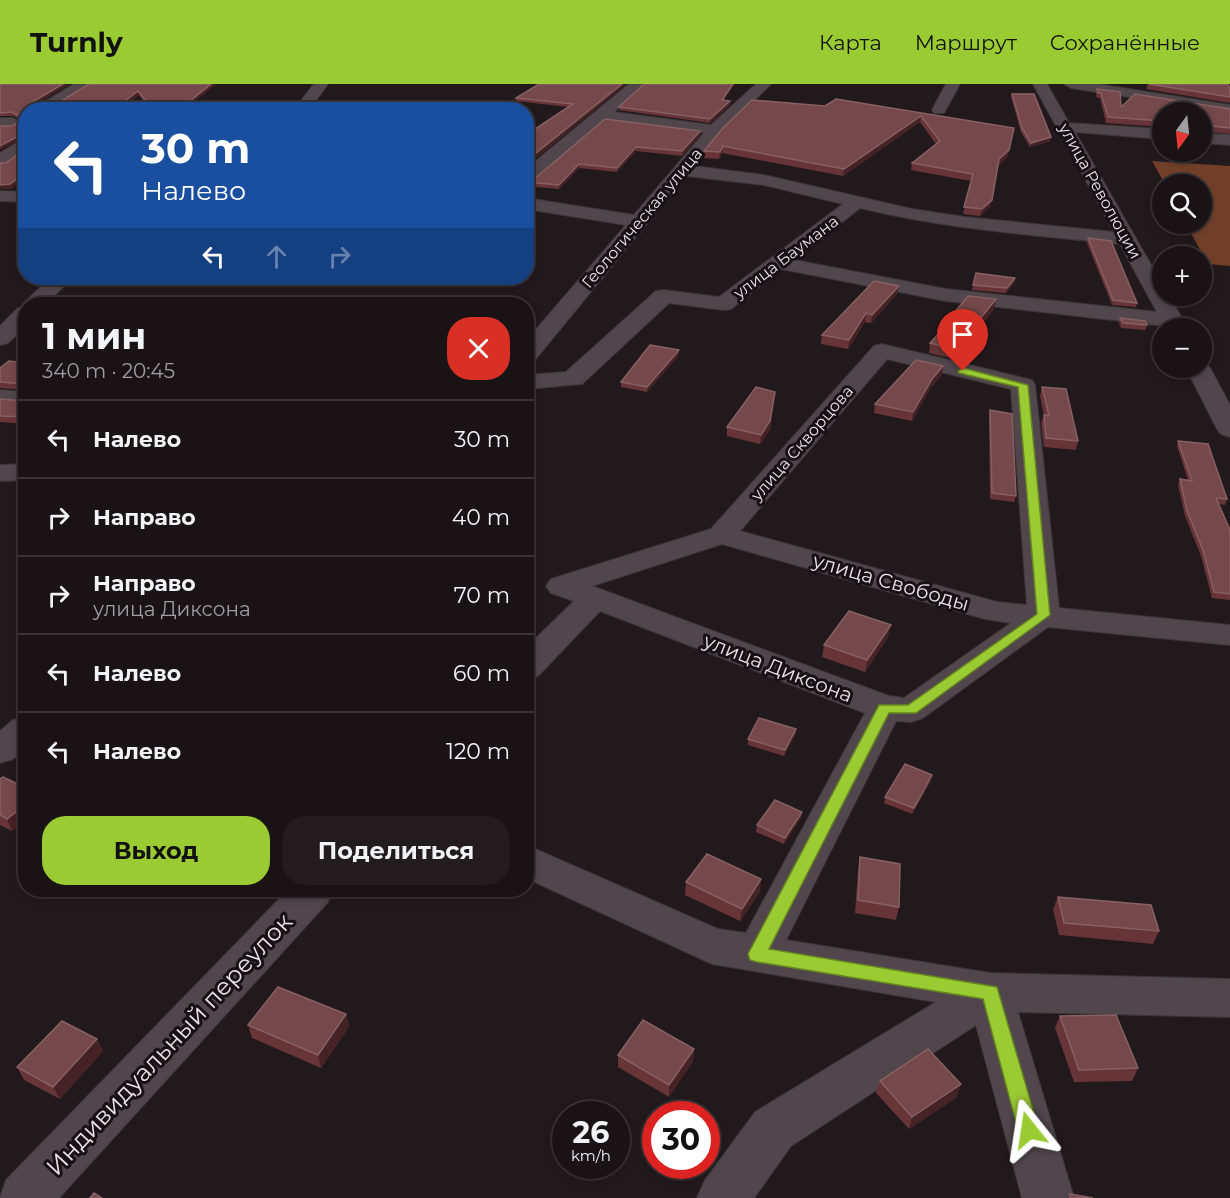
<!DOCTYPE html>
<html lang="ru">
<head>
<meta charset="utf-8">
<style>
  :root { --surface:#1a1316; --page:#231c1f; --text:#f1f3f6; --muted:#9f9ea1; --line:#383235; --accent:#9bcb33 }
  body { margin:0; font-family:Montserrat,sans-serif; background:var(--page); color:var(--text); height:100vh; display:flex; flex-direction:column; font-size:22px; white-space:nowrap }
  * { box-sizing:border-box; margin:0 }
  p { font-size:20px; color:var(--muted) }
  .icon { flex:none; width:33px; height:33px; fill:none; stroke:currentColor; stroke-width:2; stroke-linecap:round; stroke-linejoin:round }
  .map { position:relative; flex:1; overflow:hidden }
  .details { position:absolute; left:18px; top:213px; width:516px; height:600px; display:flex; flex-direction:column; background:var(--surface); border-radius:24px; box-shadow:0 3px 9px #0003,0 0 0 2px var(--line) }
  .details>* { flex:none }
  .hud { position:absolute; left:18px; top:18px; width:516px; height:183px; border-radius:24px; box-shadow:0 3px 9px #0003,0 0 0 2px var(--line); background:#1a4fa0; color:#fff; overflow:hidden }
  .needle { width:39px; rotate:195deg }
  .fabs { position:absolute; left:1152px; top:18px; display:grid; gap:12px }
  .fabs a { display:grid; place-items:center; width:60px; height:60px; border-radius:50%; background:var(--surface); box-shadow:0 3px 9px #0003,0 0 0 2px var(--line); font-size:30px }
  .speed { position:absolute; left:552px; top:1017px; display:flex; gap:12px; font-size:30px; font-weight:700; text-align:center }
  .speed>* { display:grid; place-content:center; width:78px; height:78px; border-radius:50%; background:var(--surface); box-shadow:0 3px 9px #0003,0 0 0 2px var(--line); line-height:1 }
  .speed small { font-size:15px; font-weight:400 }
  .speed .limit { border:9px solid #d22; background:#fff; color:#111 }
  .pin { position:absolute; display:grid; place-items:center; width:51px; height:51px; color:#fff; margin:-62px -26px; border-radius:50% 50% 50% 0; rotate:-45deg; box-shadow:0 0 6px #0007 }
  .pin .icon { rotate:45deg }
  .me { position:absolute; width:66px; margin:-33px; rotate:345deg; stroke-linejoin:round; filter:drop-shadow(0 0 4px #0008) }
  .turn { display:flex; align-items:center; gap:21px; height:126px; padding:0 24px; font-size:27px }
  .turn .icon { width:78px; height:78px; stroke-width:2.5 }
  .turn b { display:block; font-size:42px; line-height:51px }
  .lanes { display:flex; align-items:center; height:57px; padding:0 24px; background:#0003; justify-content:center; gap:30px; direction:ltr }
  .lanes .off { opacity:.35 }
  .round { display:grid; place-items:center; flex:none; width:63px; height:63px; border-radius:24px; background:var(--page) }
  .overview { display:flex; align-items:center; justify-content:space-between; height:102px; padding:0 24px }
  h1 { font-size:36px; font-weight:700; line-height:45px }
  .button { display:flex; gap:12px; margin-top:auto; padding:12px 24px }
  .button a { flex:1; height:69px; border-radius:24px; background:var(--accent); color:#111; font-size:24px; font-weight:700; line-height:69px; text-align:center }
  .button a+a { background:var(--page); color:var(--text) }
  ul { padding:0; list-style:none }
  li { display:flex; align-items:center; gap:18px; height:78px; padding:0 24px; border-top:2px solid var(--line) }
  li div { flex:1 }
  li b { display:block; font-size:22px }
  li em { font-style:normal }
  header { display:flex; align-items:center; gap:36px; box-sizing:border-box; height:84px; padding:0 30px; background:var(--accent); color:#111 }
  header strong { font-size:28px }
  nav { display:flex; gap:33px; margin-inline-start:auto; font-size:21px }
  .map>svg:first-child { display:block }
</style>
</head>
<body>
<header>
<strong>Turnly</strong>
<nav><a>Карта</a><a>Маршрут</a><a>Сохранённые</a></nav>
</header>
<div class="map">
<svg width="1230" height="1114" viewBox="0 0 1230 1114">
  <rect width="100%" height="100%" fill="#22191d"/>
  <path fill="#724029" d="M1152 77 1230 82V182L1208 180 1186 140H1202V100H1165Z"/>
  <g fill="none" stroke-linecap="round" stroke-linejoin="round">
    <defs>
      <g id="minor">
        <path d="M74 0H91L50 26H31Z"/>
        <path d="M314 0H328L309 26H294Z"/>
        <path d="M629 0H645L614 28 711 41 756 0H771L721 49 694 82 764 91 912 125 965 133 1114 148 1033 0H1047L1069 39 1162 45V55L1075 48 1162 200V212H1169L1188 244H1166L1165 242 946 217 781 185 731 225 723 226 669 219 582 300 526 305V291L566 288 656 207 664 206 719 213 843 120 764 101 686 92 534 277 526 279V257L626 141 526 125V114L634 131 704 49 604 36 532 98 526 99V85ZM860 124C946 145 1033 151 1120 160L1157 228 946 205 794 176Z"/>
        <path d="M946 0H960L944 29H934L932 26Z"/>
        <path d="M1064 0H1098L1230 21V29L1071 4Z"/>
        <path d="M0 34H13L21 39 13 44H0Z"/>
        <path d="M1202 49 1230 51V61L1202 59Z"/>
        <path d="M26 53V66L6 81 0 82V69Z"/>
        <path d="M0 107 26 108V118L0 117Z"/>
        <path d="M50 194H72L46 220H26V242L8 259 0 261V242L18 224 25 223 23 220Z"/>
        <path d="M882 260 1032 296 1035 301 1059 524 1230 541V561L1048 543 923 634 911 638 896 637 786 856 990 889 1230 895V933L1018 928 1074 1114H1022L976 941 791 1062 754 1114H697L705 1096 755 1028 936 918 712 880 526 794V761L718 845 746 849 865 629 600 527 538 592 526 595V564L574 517 551 509 546 502 551 495 711 445 874 262ZM887 275 1011 305 1027 521 997 518 740 447ZM722 460 985 535 1011 539 904 614 889 612 592 502Z"/>
        <path d="M1202 278 1206 279 1210 284 1230 321V353L1221 350 1217 345 1186 284H1202Z"/>
        <path d="M0 306 26 308V322L0 320Z"/>
        <path d="M26 380V396L0 397V381Z"/>
        <path d="M26 633V665L13 675 0 679V647L13 636Z"/>
        <path d="M288 806H334L328 818 59 1114H0L6 1096Z"/>
      </g>
    </defs>
    <use href="#minor" stroke="#3c3638" stroke-width="2"/>
    <use href="#minor" fill="#51464b" fill-rule="evenodd"/>
  </g>
  <g fill="#673538">
    <path d="M0 0 30 24H50L89 0H216L184 26H151L139 11 119 26H26V53L12 42 21 36 13 32H0Z"/>
    <path d="M539 0H626L526 82 568 23 516 17V14Z"/>
    <path d="M1148 0 1230 5V19L1146 5Z"/>
    <path d="M1097 5 1121 23 1230 25V50L1202 47V28H1162V43L1106 39 1100 14H1097L1096 10Z"/>
    <path d="M1012 10 1050 57 1030 63 1021 48 1011 13Z"/>
    <path d="M836 15 1014 44 1007 73 998 82 990 123 980 132 963 130 971 97 911 86 912 79 936 60 920 38 843 92 722 69 719 75 704 74V67L825 22Z"/>
    <path d="M724 16 730 21 710 39 619 26V23Z"/>
    <path d="M605 35 700 47V51L682 72 636 67 617 88 579 84 559 105 526 102V97L533 96Z"/>
    <path d="M1088 154 1137 219 1136 223 1112 221 1087 159Z"/>
    <path d="M976 189 1015 194 1014 199 1006 209 972 206Z"/>
    <path d="M899 202 897 210 871 239 865 238 848 265 821 260 822 251Z"/>
    <path d="M994 225 954 275 929 269 930 259 940 248 941 245Z"/>
    <path d="M1120 234 1147 241 1145 246 1121 244 1119 239Z"/>
    <path d="M679 271 647 308 621 303V298Z"/>
    <path d="M26 279V340L0 338V315L25 317V306L0 304V284Z"/>
    <path d="M942 291 931 303 912 337 874 329 875 320Z"/>
    <path d="M1042 303 1078 357 1076 366 1044 363 1041 339 1044 331 1040 312Z"/>
    <path d="M775 308 770 346 760 360 727 352V343Z"/>
    <path d="M990 326 1016 412 1014 418 990 415 989 332Z"/>
    <path d="M1178 357 1227 415 1225 421 1219 420 1230 446V516L1212 514 1201 472 1185 432 1178 401 1180 395 1188 396 1177 362Z"/>
    <path d="M888 553 865 588 822 573 824 561Z"/>
    <path d="M796 645 795 651 784 672 748 661V655Z"/>
    <path d="M0 695 26 704V737L12 747 0 741Z"/>
    <path d="M931 697 912 730 884 719 885 713Z"/>
    <path d="M802 728 801 734 784 760 756 748 757 741Z"/>
    <path d="M860 773 899 823 896 836 855 829 858 786Z"/>
    <path d="M686 798 760 808 740 837 685 811Z"/>
    <path d="M1058 813 1159 847 1153 860 1059 851 1053 825Z"/>
    <path d="M346 930 349 943 321 984 252 954 248 941Z"/>
    <path d="M1060 932 1138 984 1132 997 1074 998 1055 944Z"/>
    <path d="M97 955 103 967 60 1015 24 996 17 983Z"/>
    <path d="M694 965 693 977 669 1013 618 983V971Z"/>
    <path d="M880 997 957 1013 909 1045 876 1009Z"/>
  </g>
  <g fill="#452225">
    <path d="M63 0H70L30 24H28L29 20Z"/>
    <path d="M211 0H216L184 26H179Z"/>
    <path d="M622 0H626L526 82V77Z"/>
    <path d="M733 0H735L721 20 722 16Z"/>
    <path d="M138 7 139 11 119 26H113Z"/>
    <path d="M730 17V21L710 39V35Z"/>
    <path d="M921 32 920 38 843 92 844 85Z"/>
    <path d="M1014 44 1007 73 997 82 999 75Z"/>
    <path d="M700 47V51L682 72V67Z"/>
    <path d="M26 48V53L0 66V62Z"/>
    <path d="M1051 53 1050 57 1030 63 1031 59Z"/>
    <path d="M723 62 722 69 719 75 720 68Z"/>
    <path d="M636 63V67L617 88V84Z"/>
    <path d="M579 80V84L559 105V101Z"/>
    <path d="M26 88V93L11 105H0V101Z"/>
    <path d="M992 116 990 123 980 132 982 125Z"/>
    <path d="M1015 194 1014 199 1006 209 1007 204Z"/>
    <path d="M899 202 897 210 871 239 872 231Z"/>
    <path d="M996 215 994 225 954 275 956 265Z"/>
    <path d="M866 229 865 238 848 265 849 256Z"/>
    <path d="M679 266V271L647 308V303Z"/>
    <path d="M943 282 942 291 931 303 912 337 913 328 932 295Z"/>
    <path d="M775 308 770 346 760 360 761 351Z"/>
    <path d="M891 541 888 553 865 588 867 576Z"/>
    <path d="M796 645 795 651 784 672 785 666Z"/>
    <path d="M932 691 931 697 912 730 914 724Z"/>
    <path d="M26 720V737L12 747 7 735Z"/>
    <path d="M802 728 801 734 784 760 785 754Z"/>
    <path d="M761 795 760 808 740 837 742 825Z"/>
    <path d="M346 930 349 943 321 984 318 971Z"/>
    <path d="M97 955 103 967 60 1015 53 1003Z"/>
    <path d="M694 965 693 977 669 1013V1001Z"/>
    <path d="M961 1000 957 1013 909 1045 912 1033Z"/>
  </g>
  <g fill="#75484b" stroke="#876063" stroke-width="1.5">
    <path d="M0 0H63L29 20 28 24H50L89 0H211L179 26H153L138 7 113 26H26V48L0 62V42H12L21 37V33L12 28 0 29Z"/>
    <path d="M539 0H622L526 77V51L573 20 516 14Z"/>
    <path d="M644 0H733L722 16 730 17 710 35 619 23Z"/>
    <path d="M1149 0H1228L1230 5V13Z"/>
    <path d="M1097 5 1120 8 1121 23 1135 10 1230 25V44L1202 41V28H1162V37L1108 33 1101 9H1098Z"/>
    <path d="M1012 10H1034L1051 53 1031 59 1022 44Z"/>
    <path d="M836 15 1014 44 1009 66 999 75 992 116 982 125 964 123 973 90 912 79 940 57 921 32 844 85 723 62 720 68 704 67 723 44 752 16 825 22Z"/>
    <path d="M605 35 700 47 682 67 636 63 617 84 579 80 559 101 526 98 533 96Z"/>
    <path d="M26 64V88L10 100 0 101V79H6Z"/>
    <path d="M1088 154 1111 157 1137 219 1113 216Z"/>
    <path d="M976 189 1015 194 1007 204 973 201Z"/>
    <path d="M874 197 899 202 872 231 866 229 849 256 822 251Z"/>
    <path d="M968 212 996 215 956 265 930 259 943 245H941Z"/>
    <path d="M1120 234 1145 237 1147 241 1123 239Z"/>
    <path d="M650 261 679 266 647 303 621 298Z"/>
    <path d="M916 276 943 282 932 295 913 328 875 320Z"/>
    <path d="M9 277 26 279V333L0 332V315L25 317V300L0 298V284Z"/>
    <path d="M756 303 775 308 770 337 761 351 727 343Z"/>
    <path d="M1042 303 1066 305 1078 357 1046 354 1044 331H1049Z"/>
    <path d="M990 326 1012 330 1016 412 992 409Z"/>
    <path d="M1178 357 1208 360 1227 415 1216 414 1230 446V510L1214 508 1203 466 1187 427 1180 395 1192 397Z"/>
    <path d="M849 527 891 541 867 576 824 561Z"/>
    <path d="M759 634 796 645 785 666 748 655Z"/>
    <path d="M905 680 932 691 914 724 885 713Z"/>
    <path d="M3 693 26 704V720L7 735 0 731V695Z"/>
    <path d="M775 716 802 728 785 754 757 741Z"/>
    <path d="M707 770 761 795 742 825 686 798Z"/>
    <path d="M860 773 900 780 899 823 858 816Z"/>
    <path d="M1058 813 1151 821 1159 847 1064 839Z"/>
    <path d="M278 903 346 930 318 971 248 941Z"/>
    <path d="M1116 931 1138 984 1079 986 1060 932Z"/>
    <path d="M643 936 694 965 669 1001 618 971Z"/>
    <path d="M62 937 97 955 53 1003 17 983Z"/>
    <path d="M928 965 961 1000 912 1033 880 997Z"/>
    <path d="M94 1109 102 1114H90Z"/>
    <path d="M1070 1110 1093 1114H1070Z"/>
  </g>
  <path fill="#9bcb33" stroke="#658421" stroke-width="1.5" d="M963 284 1028 301 1050 531 916 629H889L769 865 997 903 1039 1046 1036 1052 1029 1055 1021 1052 1018 1046 983 915 757 878 750 876 748 870 879 621H908L1037 530 1018 303 959 289 958 287Z"/>
  <g text-anchor="middle" dominant-baseline="central" stroke-width="6" stroke-linejoin="round" paint-order="stroke">
    <g font-size="16" fill="#e9e2e5" stroke="#181014">
      <text transform="translate(1100 107) rotate(61)">улица Революции</text>
      <text transform="translate(642 134) rotate(-50)">Геологическая улица</text>
      <text transform="translate(786 173) rotate(-37)">улица Баумана</text>
      <text transform="translate(802 359) rotate(-49)">улица Скворцова</text>
    </g>
    <g font-size="20" fill="#e9e2e5" stroke="#181014">
      <text transform="translate(891 498) rotate(16)">улица Свободы</text>
      <text transform="translate(778 584) rotate(21)">улица Диксона</text>
    </g>
    <g font-size="24" fill="#e9e2e5" stroke="#181014">
      <text transform="translate(169 960) rotate(-47)">Индивидуальный переулок</text>
    </g>
  </g>
</svg>
<div class="fabs">
<a><svg class="needle" viewBox="-14 -14 28 28"><path d="M0-13l5 13h-10z" fill="#e53935"/><path d="M0 13l5-13h-10z" fill="#9f9ea1"/></svg></a>
<a><svg class="icon" aria-label="search" viewBox="0 0 24 24"><circle cx="10" cy="10" r="6"/><path d="M15 15l6 6"/></svg></a>
<a>+</a>
<a>−</a>
</div>
<div class="speed"><div>26<small>km/h</small></div><div class="limit">30</div></div>
<div class="pin" style="left:963px;top:287px;background:#d93025"><svg class="icon" aria-label="arrive" viewBox="0 0 24 24"><path d="M6 21V4h12l-3 4 3 4H6"/></svg></div>
<svg class="me" style="left:1029px;top:1046px" viewBox="-20 -20 40 40"><path d="M0-17L14 15 0 8-14 15z" fill="#9bcb33" stroke="#fff" stroke-width="4"/></svg>
<div class="hud">
<div class="turn"><svg class="icon" aria-label="left" viewBox="0 0 24 24"><path d="M17 20v-9H6M10 6l-5 5 5 5"/></svg><div><b>30 m</b>Налево</div></div>
<div class="lanes"><svg class="icon" aria-label="left" viewBox="0 0 24 24"><path d="M17 20v-9H6M10 6l-5 5 5 5"/></svg><svg class="icon off" aria-label="ahead" viewBox="0 0 24 24"><path d="M12 20V5M6 11l6-6 6 6"/></svg><svg class="icon off" aria-label="right" viewBox="0 0 24 24"><path d="M7 20v-9h11M14 6l5 5-5 5"/></svg></div>
</div>
<section class="details">
<div class="overview"><div><h1>1 мин</h1><p>340 m · 20:45</p></div><a class="round" style="background:#d93025;color:#fff"><svg class="icon" aria-label="close" viewBox="0 0 24 24"><path d="M6 6l12 12M18 6L6 18"/></svg></a></div>
<ul>
<li><svg class="icon" aria-label="left" viewBox="0 0 24 24"><path d="M17 20v-9H6M10 6l-5 5 5 5"/></svg><div><b>Налево</b></div><em>30 m</em></li>
<li><svg class="icon" aria-label="right" viewBox="0 0 24 24"><path d="M7 20v-9h11M14 6l5 5-5 5"/></svg><div><b>Направо</b></div><em>40 m</em></li>
<li><svg class="icon" aria-label="right" viewBox="0 0 24 24"><path d="M7 20v-9h11M14 6l5 5-5 5"/></svg><div><b>Направо</b><p>улица Диксона</p></div><em>70 m</em></li>
<li><svg class="icon" aria-label="left" viewBox="0 0 24 24"><path d="M17 20v-9H6M10 6l-5 5 5 5"/></svg><div><b>Налево</b></div><em>60 m</em></li>
<li><svg class="icon" aria-label="left" viewBox="0 0 24 24"><path d="M17 20v-9H6M10 6l-5 5 5 5"/></svg><div><b>Налево</b></div><em>120 m</em></li>
</ul>
<div class="button"><a>Выход</a><a>Поделиться</a></div>
</section>
</div>
</body>
</html>
